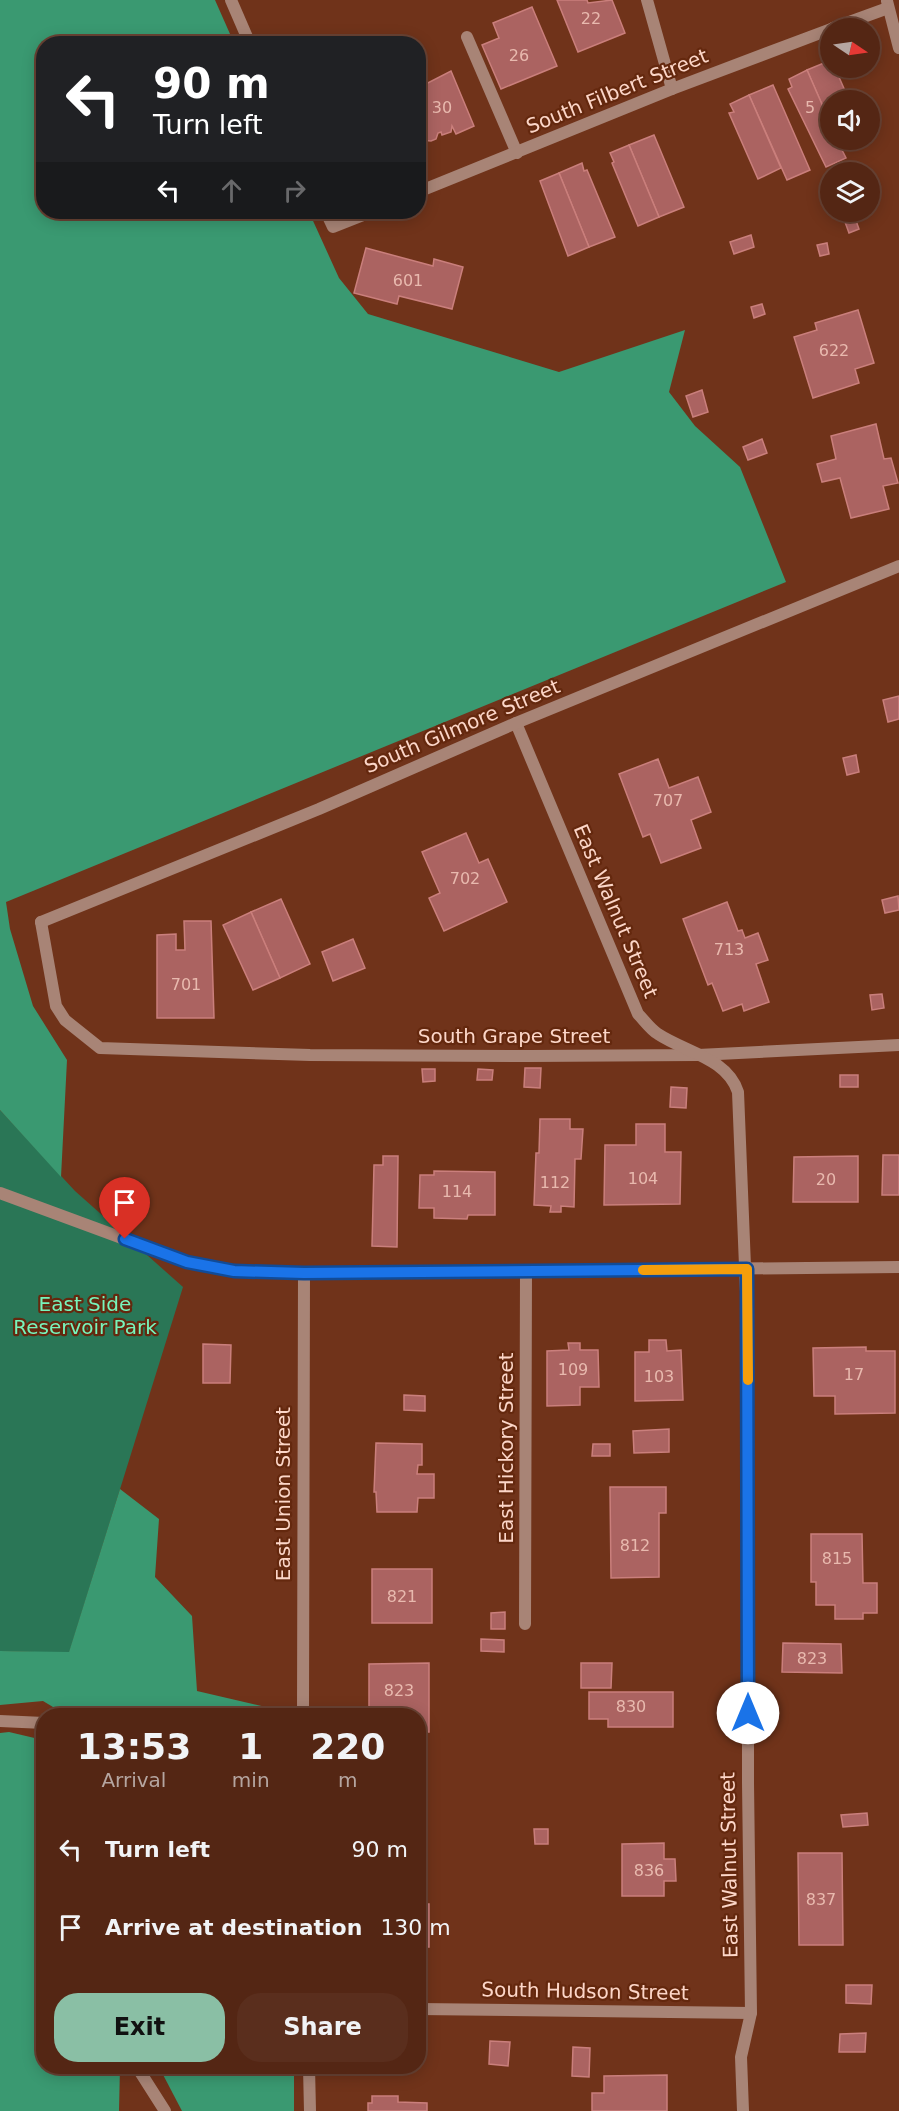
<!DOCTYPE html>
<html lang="en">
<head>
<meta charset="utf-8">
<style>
  :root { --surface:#542614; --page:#5a2e1d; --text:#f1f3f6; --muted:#b5a5a0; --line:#6a4334; --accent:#8abfa5 }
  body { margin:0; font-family:"DejaVu Sans",sans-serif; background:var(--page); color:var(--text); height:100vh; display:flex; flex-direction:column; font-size:22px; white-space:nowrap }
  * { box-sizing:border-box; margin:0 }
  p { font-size:20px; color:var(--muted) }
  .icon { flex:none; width:33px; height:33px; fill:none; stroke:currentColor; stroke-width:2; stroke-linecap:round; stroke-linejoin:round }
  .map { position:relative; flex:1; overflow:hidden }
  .drawer { position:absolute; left:36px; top:1708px; width:390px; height:366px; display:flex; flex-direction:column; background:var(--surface); border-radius:24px; box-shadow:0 3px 15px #0003,0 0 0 2px var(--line) }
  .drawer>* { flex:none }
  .banner { position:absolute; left:36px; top:36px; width:390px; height:183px; border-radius:24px; box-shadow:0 3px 15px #0003,0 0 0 2px var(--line); background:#202124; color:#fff; overflow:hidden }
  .needle { width:39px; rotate:103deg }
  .controls { position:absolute; left:820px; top:18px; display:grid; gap:12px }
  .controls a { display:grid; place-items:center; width:60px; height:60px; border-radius:50%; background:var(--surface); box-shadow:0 3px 15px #0003,0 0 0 2px var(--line); font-size:30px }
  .pin { position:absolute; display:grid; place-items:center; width:51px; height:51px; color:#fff; margin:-62px -26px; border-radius:50% 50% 50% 0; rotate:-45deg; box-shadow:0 0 6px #0007 }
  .pin .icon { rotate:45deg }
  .me { position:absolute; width:66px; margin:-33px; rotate:0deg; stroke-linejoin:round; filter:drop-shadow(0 0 4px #0008) }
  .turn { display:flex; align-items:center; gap:21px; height:126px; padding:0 18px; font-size:27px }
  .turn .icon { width:78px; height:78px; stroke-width:2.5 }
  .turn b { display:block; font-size:42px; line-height:51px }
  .lanes { display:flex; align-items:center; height:57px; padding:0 18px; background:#0003; justify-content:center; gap:30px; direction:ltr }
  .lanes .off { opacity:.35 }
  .eta { display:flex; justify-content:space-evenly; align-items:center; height:102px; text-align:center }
  .eta b { font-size:36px; font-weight:700; line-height:42px }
  .button { display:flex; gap:12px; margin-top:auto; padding:12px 18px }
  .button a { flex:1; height:69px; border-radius:24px; background:var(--accent); color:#111; font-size:24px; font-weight:700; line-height:69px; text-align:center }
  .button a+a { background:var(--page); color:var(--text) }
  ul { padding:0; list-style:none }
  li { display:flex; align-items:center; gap:18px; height:78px; padding:0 18px }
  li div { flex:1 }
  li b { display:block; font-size:22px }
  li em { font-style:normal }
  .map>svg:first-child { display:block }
</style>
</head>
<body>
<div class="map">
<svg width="899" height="2111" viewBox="0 0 899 2111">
  <rect width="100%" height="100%" fill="#70331a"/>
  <path fill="#2a7656" d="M0 1110 75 1191 183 1287 69 1653 0 1651Z"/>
  <g fill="#3a9971">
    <path d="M0 0H215L234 43 44 44V212H309L339 278 368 314 559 372 685 330 669 392 695 426 740 467 786 582 6 902 10 929 33 1006 67 1060 61 1177 0 1110Z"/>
    <path d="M120 1489 159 1519 155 1577 192 1616 197 1691 292 1713V1716H68L43 1701 0 1705V1651L69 1652Z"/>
    <path d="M9 1732 43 1740 44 2067H120L119 2111H0V1733Z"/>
    <path d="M159 2067H294V2111H182Z"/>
  </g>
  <g fill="#ab6361" stroke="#ca7f7c" stroke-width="1.5">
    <path d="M557 0H587L588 3 612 0 625 33 578 52Z"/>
    <path d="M532 7 557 66 501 89 482 45 499 38 493 23Z"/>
    <path d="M831 60V68H835L849 100H831V125L807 70Z"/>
    <path d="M807 70 831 125V140H837L846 158 826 167 788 89 792 87 789 79Z"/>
    <path d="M451 71 474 126 456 134 452 126 451 132 442 135 441 132 438 133 436 139 431 141 421 140 418 133V88Z"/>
    <path d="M773 85 810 170 787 180 749 95Z"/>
    <path d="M749 95 781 168 758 179 729 113 734 112 730 104Z"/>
    <path d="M654 135 684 207 659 217 629 145Z"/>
    <path d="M629 145 659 217 638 226 612 163 614 162 610 153Z"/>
    <path d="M582 163 584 171 587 170 615 237 589 247 559 173Z"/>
    <path d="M559 173 589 247 568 256 540 181Z"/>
    <path d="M855 218 859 229 849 233 845 222Z"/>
    <path d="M751 235 754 247 734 254 730 242Z"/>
    <path d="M827 243 829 254 820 256 817 245Z"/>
    <path d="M366 248 433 266 434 259 463 267 452 309 399 296 397 304 354 293Z"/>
    <path d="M762 304 765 314 754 318 751 307Z"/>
    <path d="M858 310 874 363 855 369 859 383 813 398 794 337 817 330 815 323Z"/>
    <path d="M702 390 708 412 693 417 686 396Z"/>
    <path d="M876 424 884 459 891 458 898 483 883 486 889 509 851 518 840 478 822 482 817 464 836 459 831 436Z"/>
    <path d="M762 439 767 453 748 460 743 447Z"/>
    <path d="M899 696V719L888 722 883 700Z"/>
    <path d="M856 755 859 772 847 775 843 758Z"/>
    <path d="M658 759 669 788 698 777 711 812 691 820 701 848 661 863 650 834 643 837 619 774Z"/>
    <path d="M466 833 479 863 488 859 507 902 444 931 429 898 440 893 422 852Z"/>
    <path d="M898 896 899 910 885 913 882 900Z"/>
    <path d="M281 899 310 964 280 978 251 912Z"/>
    <path d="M727 902 738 931 742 930 745 938 758 933 768 960 756 964 769 1002 744 1011 742 1004 723 1011 712 983 708 985 683 919Z"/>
    <path d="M251 912 280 978 253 990 223 925Z"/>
    <path d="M184 921H211L214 1018H157V935L176 934V950H185Z"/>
    <path d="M353 939 365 968 333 981 322 952Z"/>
    <path d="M882 994 884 1008 872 1010 870 995Z"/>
    <path d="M525 1068H541L540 1088 524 1087Z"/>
    <path d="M422 1069H435V1081L423 1082Z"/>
    <path d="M478 1069 493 1070 492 1080H477Z"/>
    <rect x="840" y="1075" width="18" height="12"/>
    <path d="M671 1087 687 1088 686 1108 670 1107Z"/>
    <path d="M540 1119H570V1129H583L581 1159H575L574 1207 561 1206V1212H550L551 1206 534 1205 536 1153H539Z"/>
    <path d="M636 1124H665V1152H681L680 1204 604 1205 605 1145H636Z"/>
    <path d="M883 1155H899V1195H882Z"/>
    <path d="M383 1156H398L397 1247 372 1246 374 1165H383Z"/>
    <path d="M858 1156V1202H793L794 1157Z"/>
    <path d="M434 1171 495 1172V1215H468L467 1219 434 1218V1208H419L420 1175H434Z"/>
    <path d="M649 1340H666L667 1351 681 1350 683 1400 635 1401V1352H649Z"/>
    <path d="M568 1343H580V1350H598L599 1387H580V1405L547 1406V1351L569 1350Z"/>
    <path d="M203 1344 231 1345 230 1383H203Z"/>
    <path d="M866 1347V1351H895V1413L835 1414V1396H814L813 1348Z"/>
    <path d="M404 1395 425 1396V1411L404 1410Z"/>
    <path d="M669 1429V1452L634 1453 633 1431Z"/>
    <path d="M376 1443 422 1444V1465H418L417 1474H434V1498H418L417 1512H377L376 1492H374Z"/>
    <path d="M593 1444H610V1456H592Z"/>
    <path d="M610 1487H666V1513H659V1577L611 1578Z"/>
    <path d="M811 1534H862L863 1583H877V1613H863V1619H835V1605H816V1582H811Z"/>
    <rect x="372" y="1569" width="60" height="54"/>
    <path d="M505 1612V1629H491V1613Z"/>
    <path d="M481 1639 504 1640V1652L481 1651Z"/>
    <path d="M783 1643 841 1644 842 1673 782 1672Z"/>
    <path d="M429 1663V1732H418V1716H369V1664Z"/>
    <path d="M581 1663H612L611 1688H581Z"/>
    <path d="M589 1692H673V1727H608V1719H589Z"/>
    <path d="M867 1813 868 1825 843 1827 841 1815Z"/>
    <path d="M534 1829H548V1844H535Z"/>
    <path d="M664 1843V1859H675L676 1881H664V1896H622V1844Z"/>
    <path d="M798 1853H842L843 1945H799Z"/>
    <rect x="418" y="1904" width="11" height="43"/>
    <path d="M846 1985H872L871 2004 846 2003Z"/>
    <path d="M866 2033 865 2052H839L840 2034Z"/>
    <path d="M490 2041 510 2042 508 2066 489 2064Z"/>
    <path d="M573 2047 590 2048 589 2077 572 2076Z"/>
    <path d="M667 2075V2111H592V2093H604V2076Z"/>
    <path d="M372 2096H398V2102L427 2103V2111H368V2103H372Z"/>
  </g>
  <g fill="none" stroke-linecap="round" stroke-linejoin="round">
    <g stroke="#a88476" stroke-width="12">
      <path d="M647 0 672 89"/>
      <path d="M467 37 517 153"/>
      <path d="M41 922 56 1006 65 1020 100 1048 310 1055 529 1056 698 1055 899 1045"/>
      <path d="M0 1193 187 1262 234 1271 304 1273"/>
      <path d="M525 1624 526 1271"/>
      <path d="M0 1721 44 1723"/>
      <path d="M418 2009 751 2013"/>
      <path d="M137 2067 165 2111"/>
    </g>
    <g stroke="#a88476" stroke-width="12">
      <path d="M231 0 250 44"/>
      <path d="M887 1 899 48"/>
      <path d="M833 28 888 8"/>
      <path d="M418 192 672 89 831 29"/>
      <path d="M326 212 333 227 371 212"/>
      <path d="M516 723 638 1014C644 1020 650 1029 658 1034 685 1052 727 1058 738 1092L748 1341V1783L751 2013 741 2057 743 2111"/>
      <path d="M41 922 319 809 516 723 899 566"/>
      <path d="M303 1716 304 1273 899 1267"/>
      <path d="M309 2067 310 2111"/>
    </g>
  </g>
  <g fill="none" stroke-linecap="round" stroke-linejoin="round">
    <defs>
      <path id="route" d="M125 1239 187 1262 234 1271 304 1273 747 1269 748 1713"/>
    </defs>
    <use href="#route" stroke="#114b97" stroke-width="15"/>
    <use href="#route" stroke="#1a73e8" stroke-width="10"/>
    <path stroke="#f59e0b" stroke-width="10" d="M643 1270 747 1269 748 1380"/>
  </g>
  <g text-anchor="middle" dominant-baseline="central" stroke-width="4.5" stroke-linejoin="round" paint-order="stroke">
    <g font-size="16" fill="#e8b9ae">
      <text x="591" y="18">22</text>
      <text x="519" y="55">26</text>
      <text x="442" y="107">30</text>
      <text x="810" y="107">5</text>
      <text x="408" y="280">601</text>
      <text x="834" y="350">622</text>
      <text x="668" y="800">707</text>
      <text x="465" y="878">702</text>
      <text x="729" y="949">713</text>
      <text x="186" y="984">701</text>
      <text x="643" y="1178">104</text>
      <text x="826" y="1179">20</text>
      <text x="555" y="1182">112</text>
      <text x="457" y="1191">114</text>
      <text x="573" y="1369">109</text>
      <text x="854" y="1374">17</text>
      <text x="659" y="1376">103</text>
      <text x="635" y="1545">812</text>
      <text x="837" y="1558">815</text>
      <text x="402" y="1596">821</text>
      <text x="812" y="1658">823</text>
      <text x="399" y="1690">823</text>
      <text x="631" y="1706">830</text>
      <text x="649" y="1870">836</text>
      <text x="821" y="1899">837</text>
    </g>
    <g font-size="20" fill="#fcd6c8" stroke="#64280e">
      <text transform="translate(617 91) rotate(-22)">South Filbert Street</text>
      <text transform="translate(462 726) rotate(-23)">South Gilmore Street</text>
      <text transform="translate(616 911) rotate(67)">East Walnut Street</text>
      <text x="514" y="1036">South Grape Street</text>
      <text transform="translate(506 1448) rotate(-90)">East Hickory Street</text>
      <text transform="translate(283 1494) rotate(-90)">East Union Street</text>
      <text transform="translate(729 1865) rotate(-91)">East Walnut Street</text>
      <text transform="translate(585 1991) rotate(1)">South Hudson Street</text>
    </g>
    <g font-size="20" fill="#77f4bc" stroke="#64280e">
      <text x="85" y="1304">East Side<tspan x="85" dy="23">Reservoir Park</tspan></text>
    </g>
  </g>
</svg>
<div class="controls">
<a><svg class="needle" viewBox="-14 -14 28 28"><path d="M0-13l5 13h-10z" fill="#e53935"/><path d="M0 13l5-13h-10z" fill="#b5a5a0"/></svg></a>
<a><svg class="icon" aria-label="sound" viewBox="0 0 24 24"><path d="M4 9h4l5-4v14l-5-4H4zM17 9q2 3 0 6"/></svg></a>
<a><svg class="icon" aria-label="layers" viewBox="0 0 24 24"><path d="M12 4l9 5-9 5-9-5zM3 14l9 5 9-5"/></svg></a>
</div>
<div class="pin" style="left:125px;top:1239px;background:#d93025"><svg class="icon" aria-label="arrive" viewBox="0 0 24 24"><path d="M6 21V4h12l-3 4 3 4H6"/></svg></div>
<svg class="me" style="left:748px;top:1713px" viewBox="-20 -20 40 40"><circle r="19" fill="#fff"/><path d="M0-13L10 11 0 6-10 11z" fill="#1a73e8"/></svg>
<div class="banner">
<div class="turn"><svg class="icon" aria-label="left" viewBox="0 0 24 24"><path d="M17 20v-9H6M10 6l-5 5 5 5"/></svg><div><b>90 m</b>Turn left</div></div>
<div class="lanes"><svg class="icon" aria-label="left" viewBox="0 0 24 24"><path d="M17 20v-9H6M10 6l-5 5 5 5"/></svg><svg class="icon off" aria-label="ahead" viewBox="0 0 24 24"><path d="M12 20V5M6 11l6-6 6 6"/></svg><svg class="icon off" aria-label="right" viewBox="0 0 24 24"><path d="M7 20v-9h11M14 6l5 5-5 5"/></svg></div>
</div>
<section class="drawer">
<div class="eta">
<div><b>13:53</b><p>Arrival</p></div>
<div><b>1</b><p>min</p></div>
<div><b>220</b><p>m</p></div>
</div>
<ul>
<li><svg class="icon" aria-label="left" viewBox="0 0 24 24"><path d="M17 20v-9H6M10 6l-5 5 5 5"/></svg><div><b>Turn left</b></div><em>90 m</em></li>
<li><svg class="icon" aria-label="arrive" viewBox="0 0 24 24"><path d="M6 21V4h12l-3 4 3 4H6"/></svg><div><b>Arrive at destination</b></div><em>130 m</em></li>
</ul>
<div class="button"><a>Exit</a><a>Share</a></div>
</section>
</div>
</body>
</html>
